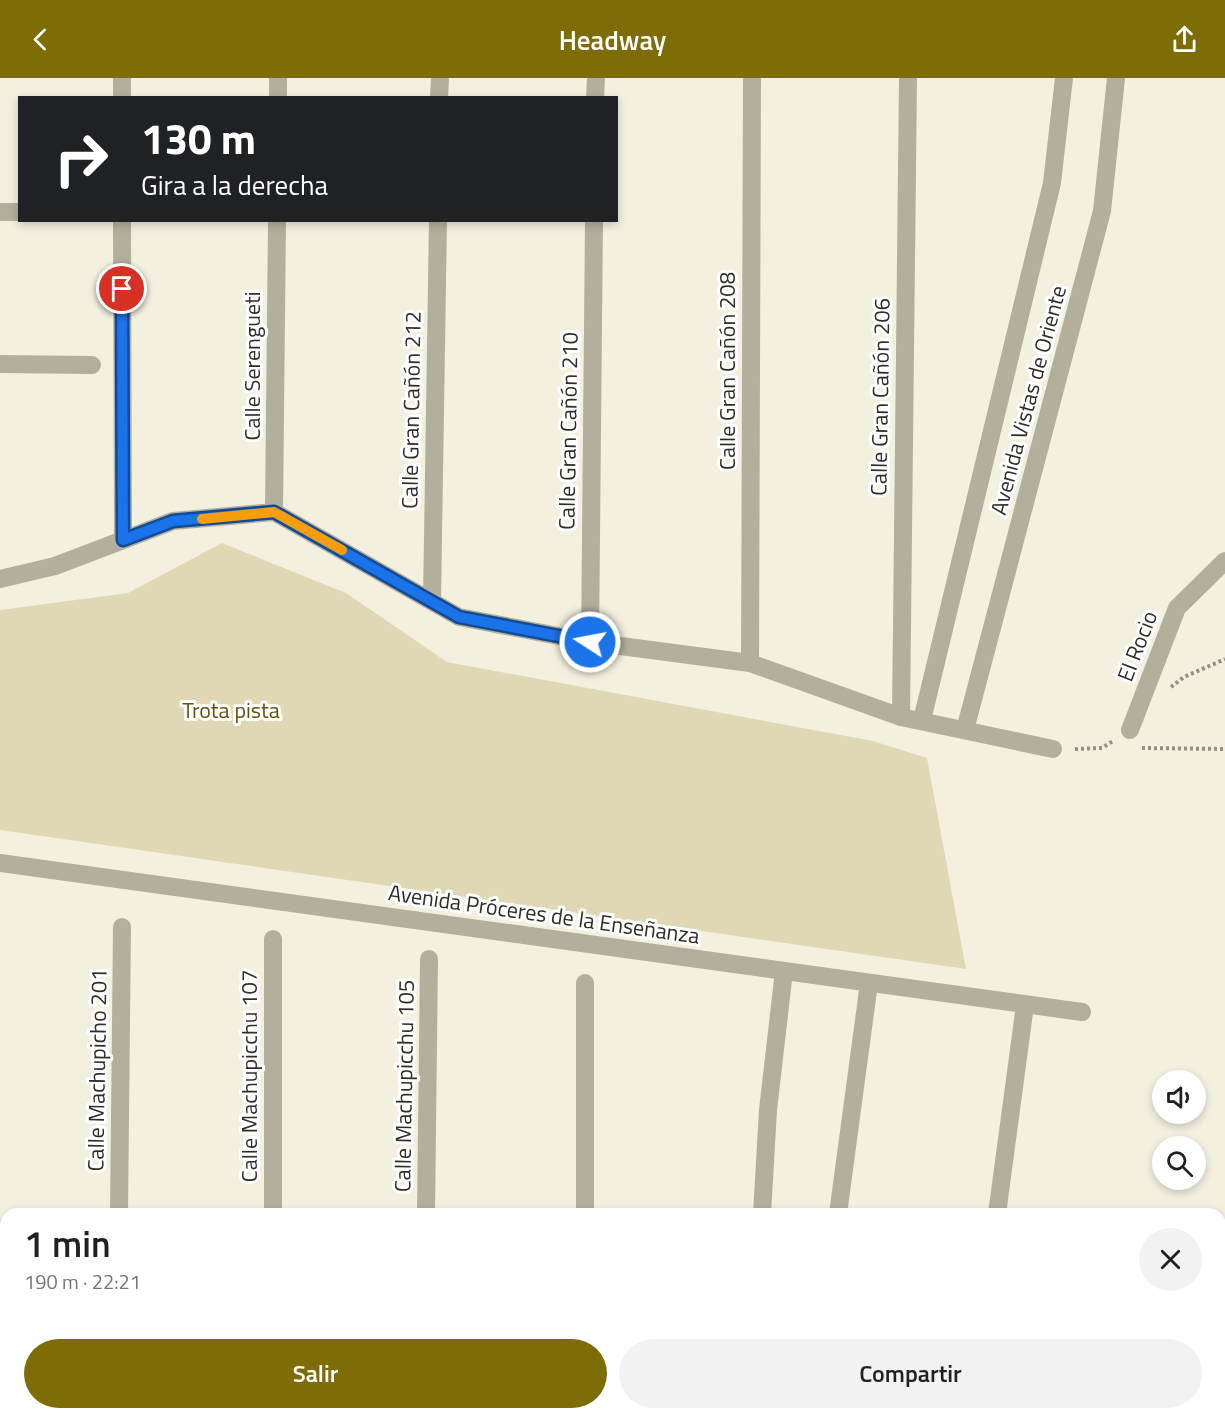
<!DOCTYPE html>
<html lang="es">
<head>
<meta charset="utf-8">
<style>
  :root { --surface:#fff; --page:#f2f2f2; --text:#202124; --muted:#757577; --accent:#7e6c06 }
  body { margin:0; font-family:"Titillium Web",sans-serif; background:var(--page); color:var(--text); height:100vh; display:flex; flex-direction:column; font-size:22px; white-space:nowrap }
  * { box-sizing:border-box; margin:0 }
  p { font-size:20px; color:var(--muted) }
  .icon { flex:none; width:33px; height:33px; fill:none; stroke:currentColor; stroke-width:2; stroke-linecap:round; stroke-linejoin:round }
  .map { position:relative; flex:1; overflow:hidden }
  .side { position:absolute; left:0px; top:1130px; width:1226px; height:212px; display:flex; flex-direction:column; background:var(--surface); border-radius:18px 18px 0 0; box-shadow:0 3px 9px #0003 }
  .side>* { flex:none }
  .guide { position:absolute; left:18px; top:18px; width:600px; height:126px; border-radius:0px; box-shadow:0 3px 9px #0003; background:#202124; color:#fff; overflow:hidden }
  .buttons { position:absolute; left:1152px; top:992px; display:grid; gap:12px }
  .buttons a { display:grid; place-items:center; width:54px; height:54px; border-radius:50%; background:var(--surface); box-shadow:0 3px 9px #0003; font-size:30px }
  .pin { position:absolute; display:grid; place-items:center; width:51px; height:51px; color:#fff; margin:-26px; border:3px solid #fff; border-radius:50%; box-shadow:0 2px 6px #0007 }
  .me { position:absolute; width:66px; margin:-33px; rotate:281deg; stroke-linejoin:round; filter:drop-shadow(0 0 4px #0008) }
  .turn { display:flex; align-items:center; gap:21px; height:126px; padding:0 24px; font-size:27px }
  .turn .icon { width:78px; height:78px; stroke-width:2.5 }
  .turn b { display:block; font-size:42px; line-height:51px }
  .round { display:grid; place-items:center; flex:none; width:63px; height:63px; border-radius:32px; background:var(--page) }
  .overview { display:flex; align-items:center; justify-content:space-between; height:102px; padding:0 24px }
  h1 { font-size:36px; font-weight:600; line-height:45px }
  .button { display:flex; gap:12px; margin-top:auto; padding:12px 24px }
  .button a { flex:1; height:69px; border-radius:36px; background:var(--accent); color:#fff; font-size:24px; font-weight:600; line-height:69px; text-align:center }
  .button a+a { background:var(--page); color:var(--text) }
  header { display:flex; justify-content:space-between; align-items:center; height:78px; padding:0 24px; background:var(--accent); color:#fff; font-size:27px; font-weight:600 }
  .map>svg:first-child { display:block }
</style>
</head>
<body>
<header><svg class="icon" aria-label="back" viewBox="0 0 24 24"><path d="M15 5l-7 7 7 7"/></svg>Headway<svg class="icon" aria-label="share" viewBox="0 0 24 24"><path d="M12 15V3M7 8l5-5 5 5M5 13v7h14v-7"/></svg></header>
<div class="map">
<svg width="1225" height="1340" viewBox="0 0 1225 1340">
  <rect width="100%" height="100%" fill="#f3f0e0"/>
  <path fill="#e0d8b4" d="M222 465 346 515 447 584 873 663 927 680 966 891 0 752V532L128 515Z"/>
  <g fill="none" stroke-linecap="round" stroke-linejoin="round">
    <g stroke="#939186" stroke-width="4" stroke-dasharray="3 3" stroke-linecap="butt">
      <path d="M1171 609 1184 599 1225 581"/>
      <path d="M1142 670 1225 671"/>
      <path d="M1075 671 1102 670 1113 663"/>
    </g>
    <g stroke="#b3af9d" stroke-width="18">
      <path d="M122 0V20"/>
      <path d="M278 20V0"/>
      <path d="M439 20 440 0"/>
      <path d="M595 20 596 0"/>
      <path d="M0 134H20"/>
      <path d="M122 142 123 462"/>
      <path d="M0 286 92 287"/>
      <path d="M274 434 277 142"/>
      <path d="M0 501 55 488 173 443 274 434 459 539 590 564 750 585 901 639 1053 671"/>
      <path d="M432 523 438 142"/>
      <path d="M590 564 594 142"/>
      <path d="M750 585 752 0"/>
      <path d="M901 639 908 0"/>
      <path d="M922 642 1052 105 1064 0"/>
      <path d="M965 652 1102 133 1116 0"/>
      <path d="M1130 652 1177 530 1225 483"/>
      <path d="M0 785 1082 934"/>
      <path d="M119 1136 122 849"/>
      <path d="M273 1136V861"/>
      <path d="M426 1136 429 881"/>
      <path d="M585 1136V905"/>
      <path d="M762 1136 768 1032 784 893"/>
      <path d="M838 1136 869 905"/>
      <path d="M997 1136 1025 927"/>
      <path d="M585 1335V1340"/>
      <path d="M117 1340V1335"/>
      <path d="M273 1340V1335"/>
      <path d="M423 1340V1335"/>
      <path d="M749 1340 750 1335"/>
      <path d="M810 1340 811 1335"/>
      <path d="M975 1340V1335"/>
    </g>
  </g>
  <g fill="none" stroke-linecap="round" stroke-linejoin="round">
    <defs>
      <path id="route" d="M122 211 123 462 173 443 274 434 459 539 590 564"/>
    </defs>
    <use href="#route" stroke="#114b97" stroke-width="15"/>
    <use href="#route" stroke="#1a73e8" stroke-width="10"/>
    <path stroke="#f59e0b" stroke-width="10" d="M202 441 274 434 342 472"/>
  </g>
  <g text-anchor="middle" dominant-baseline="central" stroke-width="6" stroke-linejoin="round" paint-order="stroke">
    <g font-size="22" fill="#2e2d27" stroke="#fff">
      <text transform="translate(252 288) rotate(-90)">Calle Serengueti</text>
      <text transform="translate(727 293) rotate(-90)">Calle Gran Cañón 208</text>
      <text transform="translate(880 319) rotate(-89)">Calle Gran Cañón 206</text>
      <text transform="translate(1028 322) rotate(-75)">Avenida Vistas de Oriente</text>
      <text transform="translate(411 332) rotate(-89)">Calle Gran Cañón 212</text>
      <text transform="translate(568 353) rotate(-89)">Calle Gran Cañón 210</text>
      <text transform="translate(1137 568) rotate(-69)">El Rocio</text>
      <text transform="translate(544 836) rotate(8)">Avenida Próceres de la Enseñanza</text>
      <text transform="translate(97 992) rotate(-89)">Calle Machupicho 201</text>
      <text transform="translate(249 998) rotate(-90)">Calle Machupicchu 107</text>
      <text transform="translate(404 1008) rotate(-89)">Calle Machupicchu 105</text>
    </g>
    <g font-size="22" fill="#61530d" stroke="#fff">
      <text x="231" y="632">Trota pista</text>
    </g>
  </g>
</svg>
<div class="buttons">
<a><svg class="icon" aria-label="sound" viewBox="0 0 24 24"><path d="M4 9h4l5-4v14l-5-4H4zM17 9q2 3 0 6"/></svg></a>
<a><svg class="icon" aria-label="search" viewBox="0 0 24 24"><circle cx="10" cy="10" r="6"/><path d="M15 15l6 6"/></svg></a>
</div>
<div class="pin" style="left:122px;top:211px;background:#d93025"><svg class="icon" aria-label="arrive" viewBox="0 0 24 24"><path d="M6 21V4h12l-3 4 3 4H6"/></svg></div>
<svg class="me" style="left:590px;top:564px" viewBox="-20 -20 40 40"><circle r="17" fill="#1a73e8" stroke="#fff" stroke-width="3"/><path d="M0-11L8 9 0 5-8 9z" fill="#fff"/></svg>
<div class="guide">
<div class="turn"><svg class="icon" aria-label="right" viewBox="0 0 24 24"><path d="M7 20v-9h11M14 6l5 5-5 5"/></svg><div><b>130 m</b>Gira a la derecha</div></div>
</div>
<section class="side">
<div class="overview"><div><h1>1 min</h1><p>190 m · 22:21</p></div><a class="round"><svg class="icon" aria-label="close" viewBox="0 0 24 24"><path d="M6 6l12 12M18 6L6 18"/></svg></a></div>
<div class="button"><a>Salir</a><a>Compartir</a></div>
</section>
</div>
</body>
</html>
